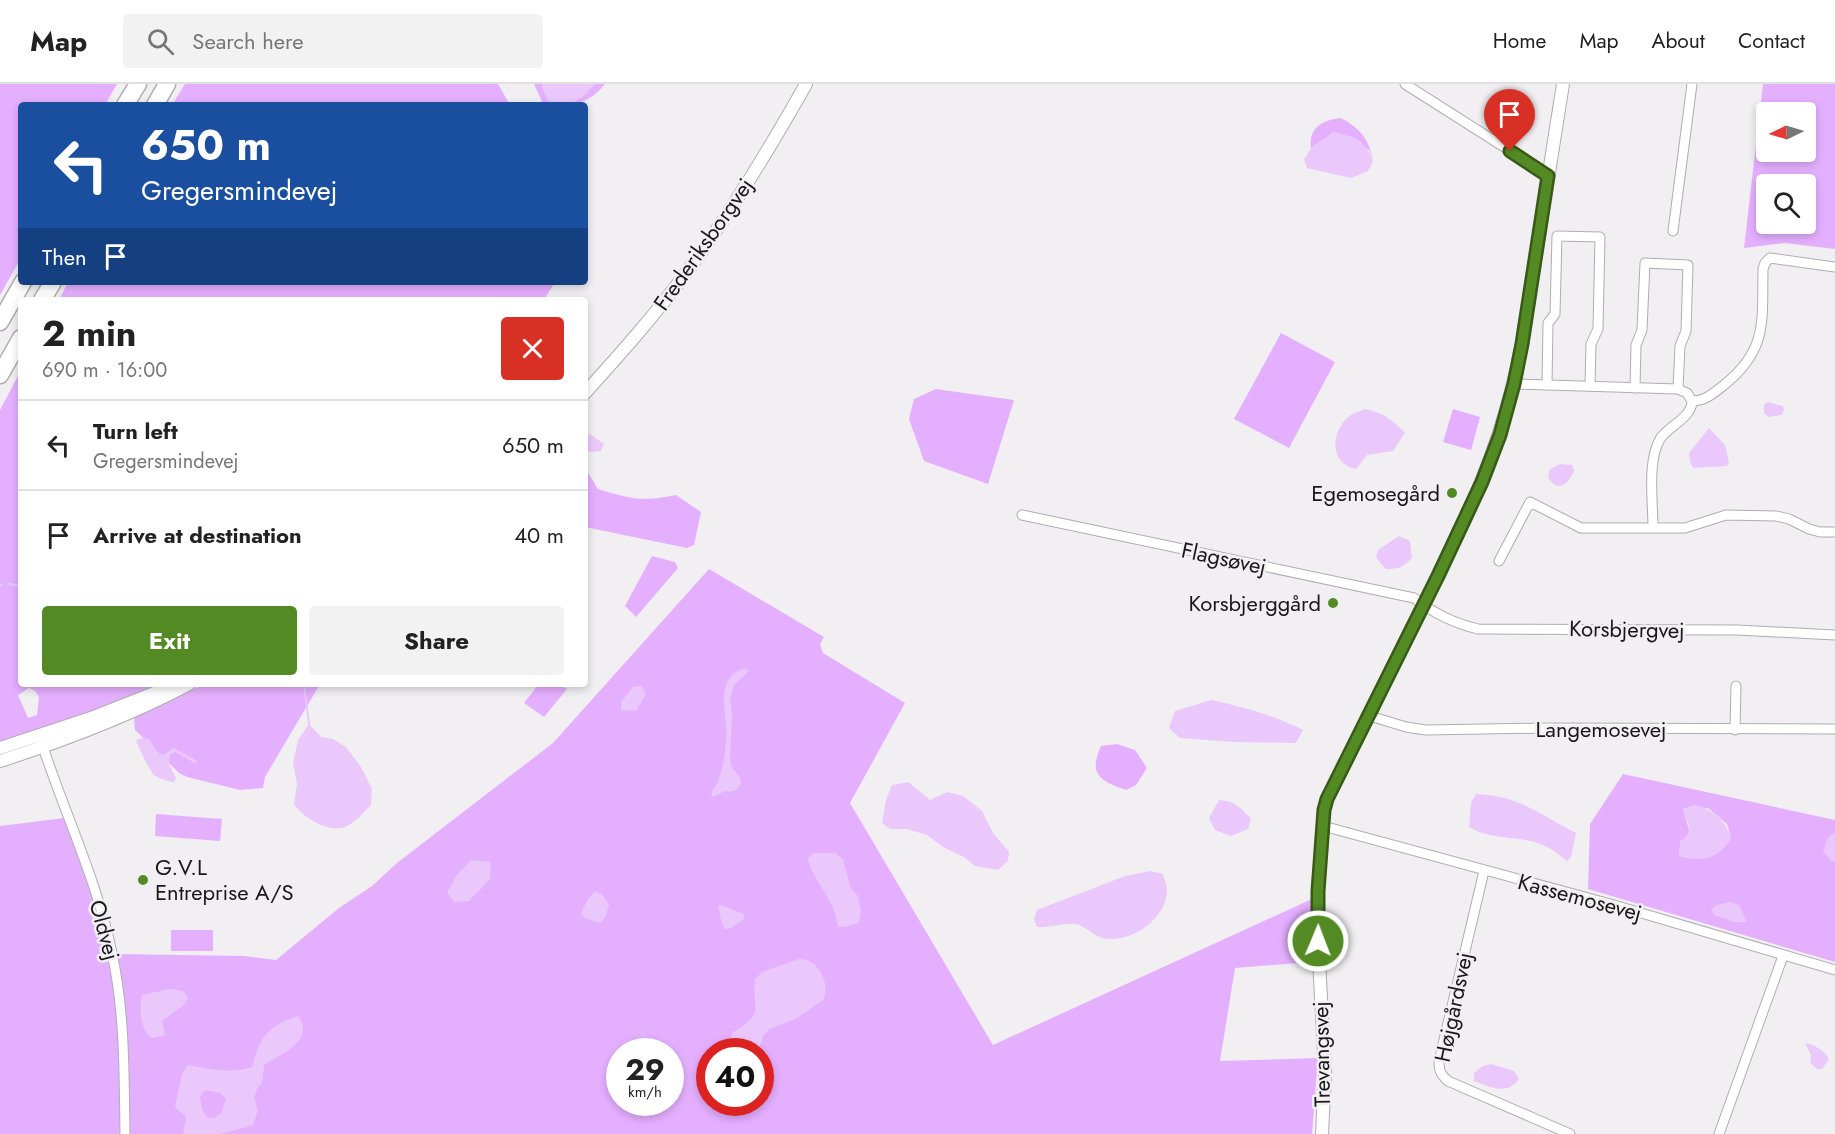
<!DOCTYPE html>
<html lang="en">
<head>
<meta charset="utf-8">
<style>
  :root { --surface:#fff; --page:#f2f2f2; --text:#222; --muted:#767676; --line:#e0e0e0; --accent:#548a23 }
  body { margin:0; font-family:Jost,sans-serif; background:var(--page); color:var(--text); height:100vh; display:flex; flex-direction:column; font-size:22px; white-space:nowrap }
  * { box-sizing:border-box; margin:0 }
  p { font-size:20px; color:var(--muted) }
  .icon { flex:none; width:33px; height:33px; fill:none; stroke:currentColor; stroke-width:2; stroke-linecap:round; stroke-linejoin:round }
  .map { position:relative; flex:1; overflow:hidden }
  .side { position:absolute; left:18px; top:213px; width:570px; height:390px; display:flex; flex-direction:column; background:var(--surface); border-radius:6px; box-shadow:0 3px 9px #0003 }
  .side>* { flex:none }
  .banner { position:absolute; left:18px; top:18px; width:570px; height:183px; border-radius:6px; box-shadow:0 3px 9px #0003; background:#1a4fa0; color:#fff; overflow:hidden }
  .needle { width:39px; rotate:265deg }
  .buttons { position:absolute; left:1756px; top:18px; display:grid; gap:12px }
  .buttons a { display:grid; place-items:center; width:60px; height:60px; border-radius:6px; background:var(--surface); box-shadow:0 3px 9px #0003; font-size:30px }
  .speed { position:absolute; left:606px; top:954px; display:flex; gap:12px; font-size:30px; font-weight:700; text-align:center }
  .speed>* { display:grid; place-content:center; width:78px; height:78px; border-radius:50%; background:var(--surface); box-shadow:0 3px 9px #0003; line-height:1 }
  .speed small { font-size:15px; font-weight:400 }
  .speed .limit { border:9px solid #d22; background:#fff; color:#111 }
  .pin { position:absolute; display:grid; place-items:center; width:51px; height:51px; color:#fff; margin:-62px -26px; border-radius:50% 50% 50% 0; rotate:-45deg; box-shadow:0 0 6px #0007 }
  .pin .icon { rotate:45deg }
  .me { position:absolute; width:66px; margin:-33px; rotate:1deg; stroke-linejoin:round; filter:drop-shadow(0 0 4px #0008) }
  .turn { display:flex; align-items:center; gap:21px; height:126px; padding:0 24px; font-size:27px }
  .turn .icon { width:78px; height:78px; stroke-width:2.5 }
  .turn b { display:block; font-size:42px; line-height:51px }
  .then { display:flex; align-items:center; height:57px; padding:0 24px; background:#0003; gap:12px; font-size:22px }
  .round { display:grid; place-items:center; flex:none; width:63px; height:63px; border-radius:6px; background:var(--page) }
  .headline { display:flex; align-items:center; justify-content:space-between; height:102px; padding:0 24px }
  h1 { font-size:36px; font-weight:700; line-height:45px }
  .cta { display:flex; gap:12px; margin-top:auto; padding:12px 24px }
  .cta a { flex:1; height:69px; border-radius:6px; background:var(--accent); color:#fff; font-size:24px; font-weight:700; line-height:69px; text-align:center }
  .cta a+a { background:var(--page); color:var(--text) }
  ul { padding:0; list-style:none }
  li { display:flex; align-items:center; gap:18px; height:90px; padding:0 24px; border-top:2px solid var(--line) }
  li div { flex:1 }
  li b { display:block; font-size:22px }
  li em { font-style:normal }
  header { display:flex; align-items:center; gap:36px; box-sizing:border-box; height:84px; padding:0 30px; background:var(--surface); border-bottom:2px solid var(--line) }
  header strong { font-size:28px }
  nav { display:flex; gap:33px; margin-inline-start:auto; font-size:21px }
  .search { width:420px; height:54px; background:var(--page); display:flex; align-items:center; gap:15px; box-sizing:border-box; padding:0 21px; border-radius:6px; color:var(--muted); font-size:22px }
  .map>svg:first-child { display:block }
</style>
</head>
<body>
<header>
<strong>Map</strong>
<div class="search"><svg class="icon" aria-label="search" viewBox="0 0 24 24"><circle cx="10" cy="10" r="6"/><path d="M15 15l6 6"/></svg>Search here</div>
<nav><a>Home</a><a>Map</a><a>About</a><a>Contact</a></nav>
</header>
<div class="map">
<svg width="1835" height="1050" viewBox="0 0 1835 1050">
  <rect width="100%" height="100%" fill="#f1eff2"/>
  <g fill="#e5afff" fill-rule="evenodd">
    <path d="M0 0H117L105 21H21V174L0 211Z"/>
    <path d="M185 0H498L510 21H172Z"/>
    <path d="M534 0H544L542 2 548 16 558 21 543 20Z"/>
    <path d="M595 0H605C596 12 581 21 567 21L582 13Z"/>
    <path d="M1763 0H1835V165L1784 159 1744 164ZM1767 28H1806V68H1767ZM1767 100H1806V140H1767Z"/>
    <path d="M1341 34C1360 44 1370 56 1373 78L1369 66 1334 48 1311 65C1308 44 1322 36 1341 34Z"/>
    <path d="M68 198H555L544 216H59Z"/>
    <path d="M1281 249 1335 278 1289 364 1234 335Z"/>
    <path d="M21 286V600H163L126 616 0 658V326ZM29 604 35 607 39 613 37 631 28 634 18 611Z"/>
    <path d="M936 305 1014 316 988 400 924 377 909 335 914 315Z"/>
    <path d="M1453 325 1480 333 1471 366 1443 358Z"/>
    <path d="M585 384 598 405C630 415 642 418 676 411L701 428 694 461 687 464 585 443Z"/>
    <path d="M652 472 675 478 678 484 636 533 625 522Z"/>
    <path d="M709 485 824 553 820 560 823 569 905 619 850 719 993 961 1312 815 1311 878 1235 884 1220 977 1318 974 1312 1050H0V742L73 733 117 870 244 872 276 876 339 824 372 802 397 779 553 659ZM620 968H670V1018H620ZM710 968H760V1018H710Z"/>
    <path d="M205 600H320L265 693 263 704 240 706 187 693 179 689 135 646 134 632Z"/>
    <path d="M539 600H560L567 605 544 633 524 619Z"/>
    <path d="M1117 660 1135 666 1147 684 1136 701 1126 706C1100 697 1088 690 1101 662Z"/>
    <path d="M1623 690 1835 736V749L1828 754 1831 777H1835V878L1588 805 1590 740ZM1708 724 1727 740 1731 754 1680 758 1688 752 1689 746 1683 725ZM1717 821 1747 838H1735L1711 826Z"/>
    <path d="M156 730 222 735 220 757 155 752Z"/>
    <rect x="171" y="846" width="42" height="21"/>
  </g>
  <g fill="#eac8fb" fill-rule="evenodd">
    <path d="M544 0H595C581 16 568 26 548 16L542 2Z"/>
    <path d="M1334 48C1356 53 1364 55 1373 78L1368 87 1351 94 1307 84 1304 75 1313 62Z"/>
    <path d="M1768 318 1783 322 1784 326 1782 331 1769 333 1764 329V321Z"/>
    <path d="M1365 325C1383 328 1392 336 1405 349L1393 367 1367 371 1356 385C1328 380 1331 344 1351 331 1355 328 1361 327 1365 325Z"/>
    <path d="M1709 344 1725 361 1729 378 1727 382 1693 384 1690 378 1689 369Z"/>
    <path d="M585 349 590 350 604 360 601 367 590 368 585 363Z"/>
    <path d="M1560 380 1572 381 1574 387C1568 400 1559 409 1548 394L1550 385Z"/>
    <path d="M1399 452 1410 457 1412 474C1404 483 1398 485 1386 485L1376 474 1378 466Z"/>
    <path d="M746 584 749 587 734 601 730 615 732 631 730 675 732 684 740 693 741 699C738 706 732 709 725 707L713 713 711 709C713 705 717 701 718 697 723 686 725 670 726 657 729 632 711 593 746 584Z"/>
    <path d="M642 602 646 610 636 627 621 626V618L633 603Z"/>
    <path d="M1211 616C1244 623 1273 631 1303 646L1296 659 1234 658 1180 654 1169 644 1175 627Z"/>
    <path d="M309 640 321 653 333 655 346 663 361 683 372 705 371 721C364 728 355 739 345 743 328 749 302 733 294 720L297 700 293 679 298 656Z"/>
    <path d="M142 654 149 655 158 669 163 671 174 664 197 677 195 679 175 668 171 670C166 681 172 684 176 694L174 698C169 698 159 694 155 692 151 690 138 662 136 656Z"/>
    <path d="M908 698 930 716 947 708 963 712 982 727 993 749 1009 768 1008 777 998 786 975 782 964 773 943 763 927 751 907 745H890L882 739 886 716 892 701Z"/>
    <path d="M1476 710C1521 712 1538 730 1576 749L1571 773 1567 777C1560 772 1554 766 1547 763 1523 750 1493 758 1469 743L1471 719Z"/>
    <path d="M1219 716C1235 717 1241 724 1251 735L1248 745 1231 752 1215 746 1209 734Z"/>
    <path d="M1695 721C1713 725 1725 736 1731 754 1721 774 1701 779 1679 772L1680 758C1695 747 1688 740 1682 725Z"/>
    <path d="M1835 749V777H1831L1823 767 1828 754Z"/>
    <path d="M814 769H835L843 775 851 805 858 812 861 827 859 839 844 843 838 842C836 835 835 828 832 822 827 810 808 785 808 774Z"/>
    <path d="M471 776 491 778 490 795 469 817 454 818 447 809 456 792Z"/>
    <path d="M1150 787 1163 790C1164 795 1168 803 1167 808 1165 837 1129 860 1102 854 1093 852 1084 840 1074 840 1062 839 1049 844 1037 843L1034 835 1037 826 1125 792Z"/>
    <path d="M595 808 602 810 609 821 605 834 599 839 585 834 581 829 588 815Z"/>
    <path d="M1729 818 1739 821 1747 838H1735L1714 831 1711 826 1717 821Z"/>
    <path d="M721 821 744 830V835L731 844 725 845 722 840 718 822Z"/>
    <path d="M799 875C818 874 831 899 823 916L797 934 770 945 763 952 761 960 755 967H734L730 958 732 949C766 929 752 927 755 895L762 888Z"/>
    <path d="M170 905 183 907 188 914 184 921 162 937 165 951 152 954C140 947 139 924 142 911Z"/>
    <path d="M298 932C316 956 281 970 264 981L262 999 257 1005 254 1014 258 1026 253 1041 220 1050H183L186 1033 175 1023 182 990 188 981C209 985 232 990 252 983 260 952 268 942 298 932ZM205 1006 220 1009 226 1015 221 1029 214 1034H208L202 1025 200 1013Z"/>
    <path d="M1805 959C1814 960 1825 967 1829 975L1822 985H1817L1810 979 1811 971Z"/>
    <path d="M1491 980 1514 987 1519 995C1507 1012 1490 1003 1474 997V989L1483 982Z"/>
  </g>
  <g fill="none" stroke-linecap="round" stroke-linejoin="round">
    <g stroke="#eac8fb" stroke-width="2">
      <path d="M71 214 73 216"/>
      <path d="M9 500 21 502"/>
      <path d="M0 501 2 500"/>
      <path d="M304 600 309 640"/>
    </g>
    <defs>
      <g id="street">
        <path d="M1405 0 1548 91"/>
        <path d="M1673 147 1692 0"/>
        <path d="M1514 300 1678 305 1687 309 1692 317"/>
        <path d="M1547 301 1548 239 1555 230 1557 152 1600 153 1598 245 1591 260 1590 302"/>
        <path d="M1635 304 1636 261 1642 246 1645 179 1688 181 1686 247 1680 262 1678 305"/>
        <path d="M1692 317C1705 317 1714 309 1724 301 1768 266 1762 237 1763 185L1765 179 1770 174 1835 183"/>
        <path d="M1022 431 1414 514C1433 529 1453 539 1478 545L1737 546 1835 551"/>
        <path d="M1653 443C1653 418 1647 377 1660 355 1668 342 1692 334 1692 317"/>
        <path d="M1499 477 1530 418 1581 444H1685L1726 431 1776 432 1789 435 1809 445 1820 448H1835"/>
        <path d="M1370 632 1406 643 1426 646 1549 644 1835 645"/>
        <path d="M1735 646 1736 602"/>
        <path d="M41 657C64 728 97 796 112 869 125 929 124 989 125 1050"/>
        <path d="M1323 742 1614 821 1835 886"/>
        <path d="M1484 787 1439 977C1439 987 1441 991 1448 997L1570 1050"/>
        <path d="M1719 1050 1783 872"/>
      </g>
      <g id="secondary">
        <path d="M585 309C621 269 657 229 688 186 732 127 770 64 806 0"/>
        <path d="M0 664 91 634 172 602"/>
        <path d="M0 677C65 656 129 632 189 600"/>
        <path d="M1322 1050 1325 989 1318 857V807L1324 726 1327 715 1463 440C1491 378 1509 326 1522 259L1563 0"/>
      </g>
      <g id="highway">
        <path d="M125 21 138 0"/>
        <path d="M155 21 167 0"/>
        <path d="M42 216 53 198"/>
        <path d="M0 238 23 198"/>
        <path d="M0 291 21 254"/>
      </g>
    </defs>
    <use href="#street" stroke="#afadb0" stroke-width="11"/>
    <use href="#secondary" stroke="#afadb0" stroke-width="14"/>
    <use href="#highway" stroke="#afadb0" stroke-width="19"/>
    <use href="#street" stroke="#fff" stroke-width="9"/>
    <use href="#secondary" stroke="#fff" stroke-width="12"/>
    <use href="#highway" stroke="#fff" stroke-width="16"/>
  </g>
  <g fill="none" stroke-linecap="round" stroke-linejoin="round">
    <defs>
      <path id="route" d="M1318 857V807L1324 726 1327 715 1438 492 1482 398 1500 351 1514 300 1522 260 1548 92 1510 67"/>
    </defs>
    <use href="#route" stroke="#375a17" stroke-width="15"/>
    <use href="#route" stroke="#548a23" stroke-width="10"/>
  </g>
  <g fill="#548a23" stroke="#f1eff2" stroke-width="2">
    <circle cx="1452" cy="409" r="6"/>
    <circle cx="1333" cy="519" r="6"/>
    <circle cx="143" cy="796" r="6"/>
  </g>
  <g text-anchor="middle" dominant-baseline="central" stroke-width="5" stroke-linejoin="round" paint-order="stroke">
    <g font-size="22" fill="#191819" stroke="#f1eff2">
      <text transform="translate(703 160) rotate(-55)">Frederiksborgvej</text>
      <text transform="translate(1224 474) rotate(12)">Flagsøvej</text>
      <text transform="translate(1627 545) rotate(1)">Korsbjergvej</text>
      <text x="1601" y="645">Langemosevej</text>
      <text transform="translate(1580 813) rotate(15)">Kassemosevej</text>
      <text transform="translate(105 846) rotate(75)">Oldvej</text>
      <text transform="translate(1453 923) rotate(-78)">Højgårdsvej</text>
      <text transform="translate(1321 970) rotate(-91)">Trevangsvej</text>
    </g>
    <g font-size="22" fill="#191819" stroke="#f1eff2" text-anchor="end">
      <text x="1440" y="409">Egemosegård</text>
      <text x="1321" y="519">Korsbjerggård</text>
      <text x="155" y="783" text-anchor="start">G.V.L<tspan x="155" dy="25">Entreprise A/S</tspan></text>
    </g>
  </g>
</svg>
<div class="buttons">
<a><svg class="needle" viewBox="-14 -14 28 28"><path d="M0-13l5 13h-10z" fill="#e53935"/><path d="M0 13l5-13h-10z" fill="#767676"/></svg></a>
<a><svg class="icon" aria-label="search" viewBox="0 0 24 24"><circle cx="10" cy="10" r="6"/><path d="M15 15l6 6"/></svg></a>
</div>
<div class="speed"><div>29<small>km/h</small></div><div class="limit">40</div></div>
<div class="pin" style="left:1510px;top:67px;background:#d93025"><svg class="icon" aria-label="arrive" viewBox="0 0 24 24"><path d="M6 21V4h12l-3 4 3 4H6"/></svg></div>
<svg class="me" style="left:1318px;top:857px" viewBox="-20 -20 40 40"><circle r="17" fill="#548a23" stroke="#fff" stroke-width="3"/><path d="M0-11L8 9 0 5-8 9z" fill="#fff"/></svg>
<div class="banner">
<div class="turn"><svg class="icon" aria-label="left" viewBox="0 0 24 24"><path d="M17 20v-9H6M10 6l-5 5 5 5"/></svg><div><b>650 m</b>Gregersmindevej</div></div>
<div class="then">Then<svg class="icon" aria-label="arrive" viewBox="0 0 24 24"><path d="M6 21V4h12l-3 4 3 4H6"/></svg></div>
</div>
<section class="side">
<div class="headline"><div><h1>2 min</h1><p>690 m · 16:00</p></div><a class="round" style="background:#d93025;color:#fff"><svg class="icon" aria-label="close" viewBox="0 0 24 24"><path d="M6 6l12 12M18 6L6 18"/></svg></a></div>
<ul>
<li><svg class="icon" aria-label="left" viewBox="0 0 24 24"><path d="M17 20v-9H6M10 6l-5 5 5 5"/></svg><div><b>Turn left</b><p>Gregersmindevej</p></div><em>650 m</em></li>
<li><svg class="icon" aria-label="arrive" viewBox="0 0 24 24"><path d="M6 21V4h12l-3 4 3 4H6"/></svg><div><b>Arrive at destination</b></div><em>40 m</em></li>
</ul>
<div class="cta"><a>Exit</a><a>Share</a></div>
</section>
</div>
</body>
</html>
